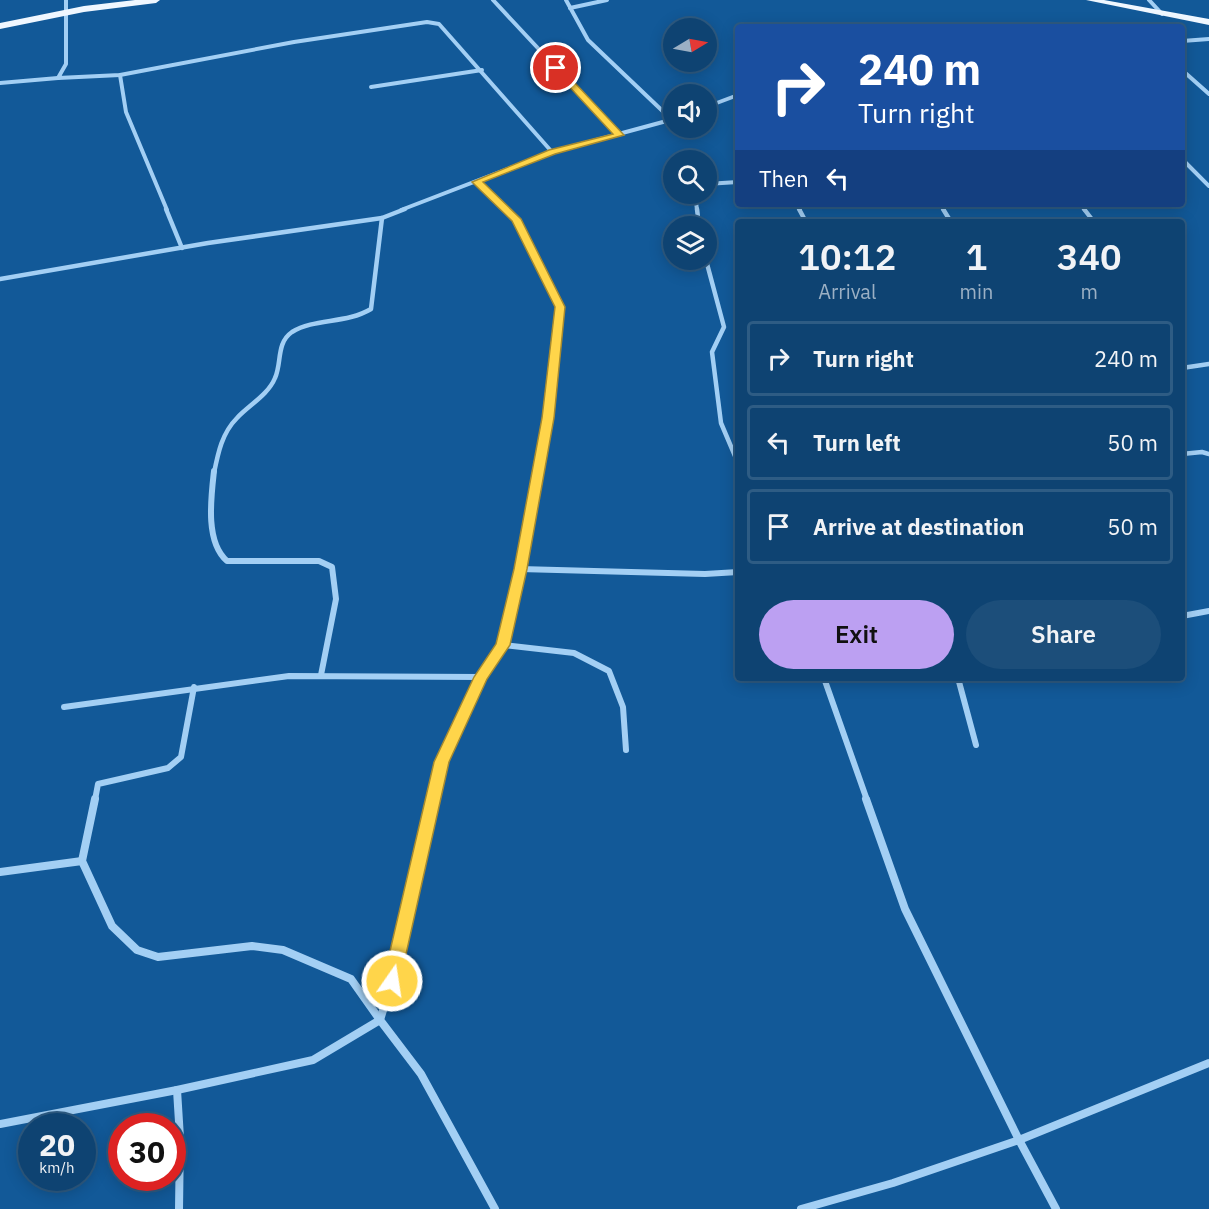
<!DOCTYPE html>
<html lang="en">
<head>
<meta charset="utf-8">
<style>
  :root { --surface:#0e4372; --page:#1c4e7a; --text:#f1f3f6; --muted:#9bb0c4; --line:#2e5c84; --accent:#bca0f2 }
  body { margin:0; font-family:"IBM Plex Sans",sans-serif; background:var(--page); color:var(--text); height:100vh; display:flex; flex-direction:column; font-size:22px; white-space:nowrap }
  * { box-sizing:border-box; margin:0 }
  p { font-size:20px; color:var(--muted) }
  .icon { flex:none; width:33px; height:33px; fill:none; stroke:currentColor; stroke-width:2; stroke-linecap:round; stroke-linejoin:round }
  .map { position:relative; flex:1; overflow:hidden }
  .panel { position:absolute; left:735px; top:219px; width:450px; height:462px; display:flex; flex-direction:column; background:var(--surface); border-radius:6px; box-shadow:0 3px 15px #0003,0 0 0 2px var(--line) }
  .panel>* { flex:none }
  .banner { position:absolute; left:735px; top:24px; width:450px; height:183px; border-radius:6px; box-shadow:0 3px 15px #0003,0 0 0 2px var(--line); background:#1a4fa0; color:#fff; overflow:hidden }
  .needle { width:39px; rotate:80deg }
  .controls { position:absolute; left:663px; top:18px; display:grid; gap:12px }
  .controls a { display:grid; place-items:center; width:54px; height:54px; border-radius:50%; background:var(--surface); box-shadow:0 3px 15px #0003,0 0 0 2px var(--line); font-size:30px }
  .speed { position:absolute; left:18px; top:1113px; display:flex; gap:12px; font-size:30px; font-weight:700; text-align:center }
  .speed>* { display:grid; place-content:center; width:78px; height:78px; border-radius:50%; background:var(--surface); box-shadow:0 3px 15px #0003,0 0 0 2px var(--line); line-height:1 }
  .speed small { font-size:15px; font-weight:400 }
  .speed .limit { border:9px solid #d22; background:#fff; color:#111 }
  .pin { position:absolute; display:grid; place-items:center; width:51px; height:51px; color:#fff; margin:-26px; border:3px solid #fff; border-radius:50%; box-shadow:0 2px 6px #0007 }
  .me { position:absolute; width:66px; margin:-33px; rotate:13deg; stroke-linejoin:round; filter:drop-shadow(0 0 4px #0008) }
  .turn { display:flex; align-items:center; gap:21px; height:126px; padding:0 24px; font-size:27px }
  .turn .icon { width:78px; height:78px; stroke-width:2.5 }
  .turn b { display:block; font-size:42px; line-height:51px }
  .then { display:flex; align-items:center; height:57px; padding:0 24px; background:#0003; gap:12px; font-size:22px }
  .eta { display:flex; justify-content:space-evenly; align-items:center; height:102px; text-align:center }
  .eta b { font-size:36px; font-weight:600; line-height:42px }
  .button { display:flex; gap:12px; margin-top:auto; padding:12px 24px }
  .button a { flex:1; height:69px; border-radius:36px; background:var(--accent); color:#111; font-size:24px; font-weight:600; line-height:69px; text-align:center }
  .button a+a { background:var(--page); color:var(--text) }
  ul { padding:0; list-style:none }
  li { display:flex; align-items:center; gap:18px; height:75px; margin:0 12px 9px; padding:0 12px; border:3px solid var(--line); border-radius:6px }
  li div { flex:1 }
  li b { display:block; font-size:22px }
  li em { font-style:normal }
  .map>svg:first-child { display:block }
</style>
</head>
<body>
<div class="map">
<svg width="1209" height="1209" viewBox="0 0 1209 1209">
  <rect width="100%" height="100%" fill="#125998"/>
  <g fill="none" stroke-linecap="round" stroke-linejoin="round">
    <g stroke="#a3cff4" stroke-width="4">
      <path d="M66 0V64L58 78 120 75 294 42 427 22 439 24 552 152"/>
      <path d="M493 0 619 135"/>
      <path d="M566 0 588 40 672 120"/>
      <path d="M1149 0 1162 14"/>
      <path d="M570 8 607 0"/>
      <path d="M1182 41 1209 39"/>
      <path d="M1182 70 1209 94"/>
      <path d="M120 75 126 112 167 210"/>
      <path d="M0 83 58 78"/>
      <path d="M371 87 482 70"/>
      <path d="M706 107 738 95"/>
      <path d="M1182 159 1209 186"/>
      <path d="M477 182 507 210"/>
      <path d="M706 184 738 182"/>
      <path d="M695 194 697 210"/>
      <path d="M797 204 800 210"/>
      <path d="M940 204 944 210"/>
      <path d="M1080 204 1085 210"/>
      <path d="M401 210 552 152 674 119"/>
    </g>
    <g stroke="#a3cff4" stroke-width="4.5">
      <path d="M166 209 182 248"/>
      <path d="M505 209 516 219 560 307 548 418 538 473"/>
      <path d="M697 209 699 226"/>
      <path d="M799 209 806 222"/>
      <path d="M943 209 951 222"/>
      <path d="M1084 209 1094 222"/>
      <path d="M706 260 724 327 712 352 721 423 738 463"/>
      <path d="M0 279 208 243 382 218 405 209"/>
      <path d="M1182 368 1209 364"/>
      <path d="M1182 454 1202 452 1209 454"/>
      <path d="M214 473C218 453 222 433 237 418 249 405 268 395 275 378 282 363 276 343 292 332 315 318 346 324 371 309L382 218"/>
    </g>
    <g stroke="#a3cff4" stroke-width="6">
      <path d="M214 471C211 498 205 542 227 561H319L332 567 336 599 321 675"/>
      <path d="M520 569 705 574 738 572"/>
      <path d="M1182 616 1209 611"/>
      <path d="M503 645 574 653 609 671 623 707 626 750"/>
      <path d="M824 678 867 800"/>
      <path d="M958 678 976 745"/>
      <path d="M64 707 289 676 481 677"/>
      <path d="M95 800 98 784 168 768 181 757 194 687"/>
      <path d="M432 800 441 762 481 677 503 645 538 471"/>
    </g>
    <g stroke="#a3cff4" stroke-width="8">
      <path d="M433 799 392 981 380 1020 421 1074 495 1209"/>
      <path d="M866 799 905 909 1019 1140 1056 1209"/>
      <path d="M0 872 82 861"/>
      <path d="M177 1090 180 1138 179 1209"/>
      <path d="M0 1124 177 1090 313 1060 380 1020 351 979 283 950 252 946 158 957 137 950 112 926 82 861 95 799"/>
      <path d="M801 1209 893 1183 1019 1140 1209 1063"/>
    </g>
    <g fill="#f0f7ff" fill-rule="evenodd">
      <path d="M135 0H160L156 3 84 12 0 29V23L84 6Z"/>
      <path d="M1086 0H1104L1209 19V25Z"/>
    </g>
  </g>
  <path fill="#ffd54a" stroke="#a68a30" stroke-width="1.5" d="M553 66H559L624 135 555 154 483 182 521 219 565 307 554 418 527 569 510 645 487 679 449 762 400 981 398 986 392 988 386 986 383 981 434 762 474 677 496 644 514 569 542 418 555 307 512 221 472 182 549 150 613 134 553 69Z"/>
</svg>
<div class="controls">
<a><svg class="needle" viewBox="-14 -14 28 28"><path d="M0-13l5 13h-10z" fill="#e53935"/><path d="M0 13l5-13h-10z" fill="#9bb0c4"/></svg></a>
<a><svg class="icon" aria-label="sound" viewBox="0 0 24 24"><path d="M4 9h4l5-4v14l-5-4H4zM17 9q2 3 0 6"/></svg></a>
<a><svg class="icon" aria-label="search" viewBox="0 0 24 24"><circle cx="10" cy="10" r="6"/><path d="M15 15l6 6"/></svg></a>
<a><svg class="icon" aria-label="layers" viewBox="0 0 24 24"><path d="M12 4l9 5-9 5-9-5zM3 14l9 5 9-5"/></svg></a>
</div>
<div class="speed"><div>20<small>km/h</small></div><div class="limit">30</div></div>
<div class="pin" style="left:556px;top:68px;background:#d93025"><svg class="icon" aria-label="arrive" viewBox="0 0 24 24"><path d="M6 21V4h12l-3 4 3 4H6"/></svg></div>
<svg class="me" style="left:392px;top:981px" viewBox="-20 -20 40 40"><circle r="17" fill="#ffd54a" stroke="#fff" stroke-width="3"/><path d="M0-11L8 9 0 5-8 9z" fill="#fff"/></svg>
<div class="banner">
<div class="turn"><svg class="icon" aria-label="right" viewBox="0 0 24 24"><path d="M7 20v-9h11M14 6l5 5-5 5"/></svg><div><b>240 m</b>Turn right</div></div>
<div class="then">Then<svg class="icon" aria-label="left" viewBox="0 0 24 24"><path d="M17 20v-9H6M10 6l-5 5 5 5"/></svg></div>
</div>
<section class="panel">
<div class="eta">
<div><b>10:12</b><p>Arrival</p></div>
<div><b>1</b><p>min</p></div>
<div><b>340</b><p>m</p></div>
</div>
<ul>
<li><svg class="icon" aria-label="right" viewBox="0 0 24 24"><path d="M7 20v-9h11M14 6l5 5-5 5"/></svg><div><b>Turn right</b></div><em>240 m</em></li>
<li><svg class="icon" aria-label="left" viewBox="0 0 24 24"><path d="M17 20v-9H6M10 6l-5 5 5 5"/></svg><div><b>Turn left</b></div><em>50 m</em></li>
<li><svg class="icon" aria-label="arrive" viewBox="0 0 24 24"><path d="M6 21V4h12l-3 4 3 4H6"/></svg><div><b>Arrive at destination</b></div><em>50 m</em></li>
</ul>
<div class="button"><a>Exit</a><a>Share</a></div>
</section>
</div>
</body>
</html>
